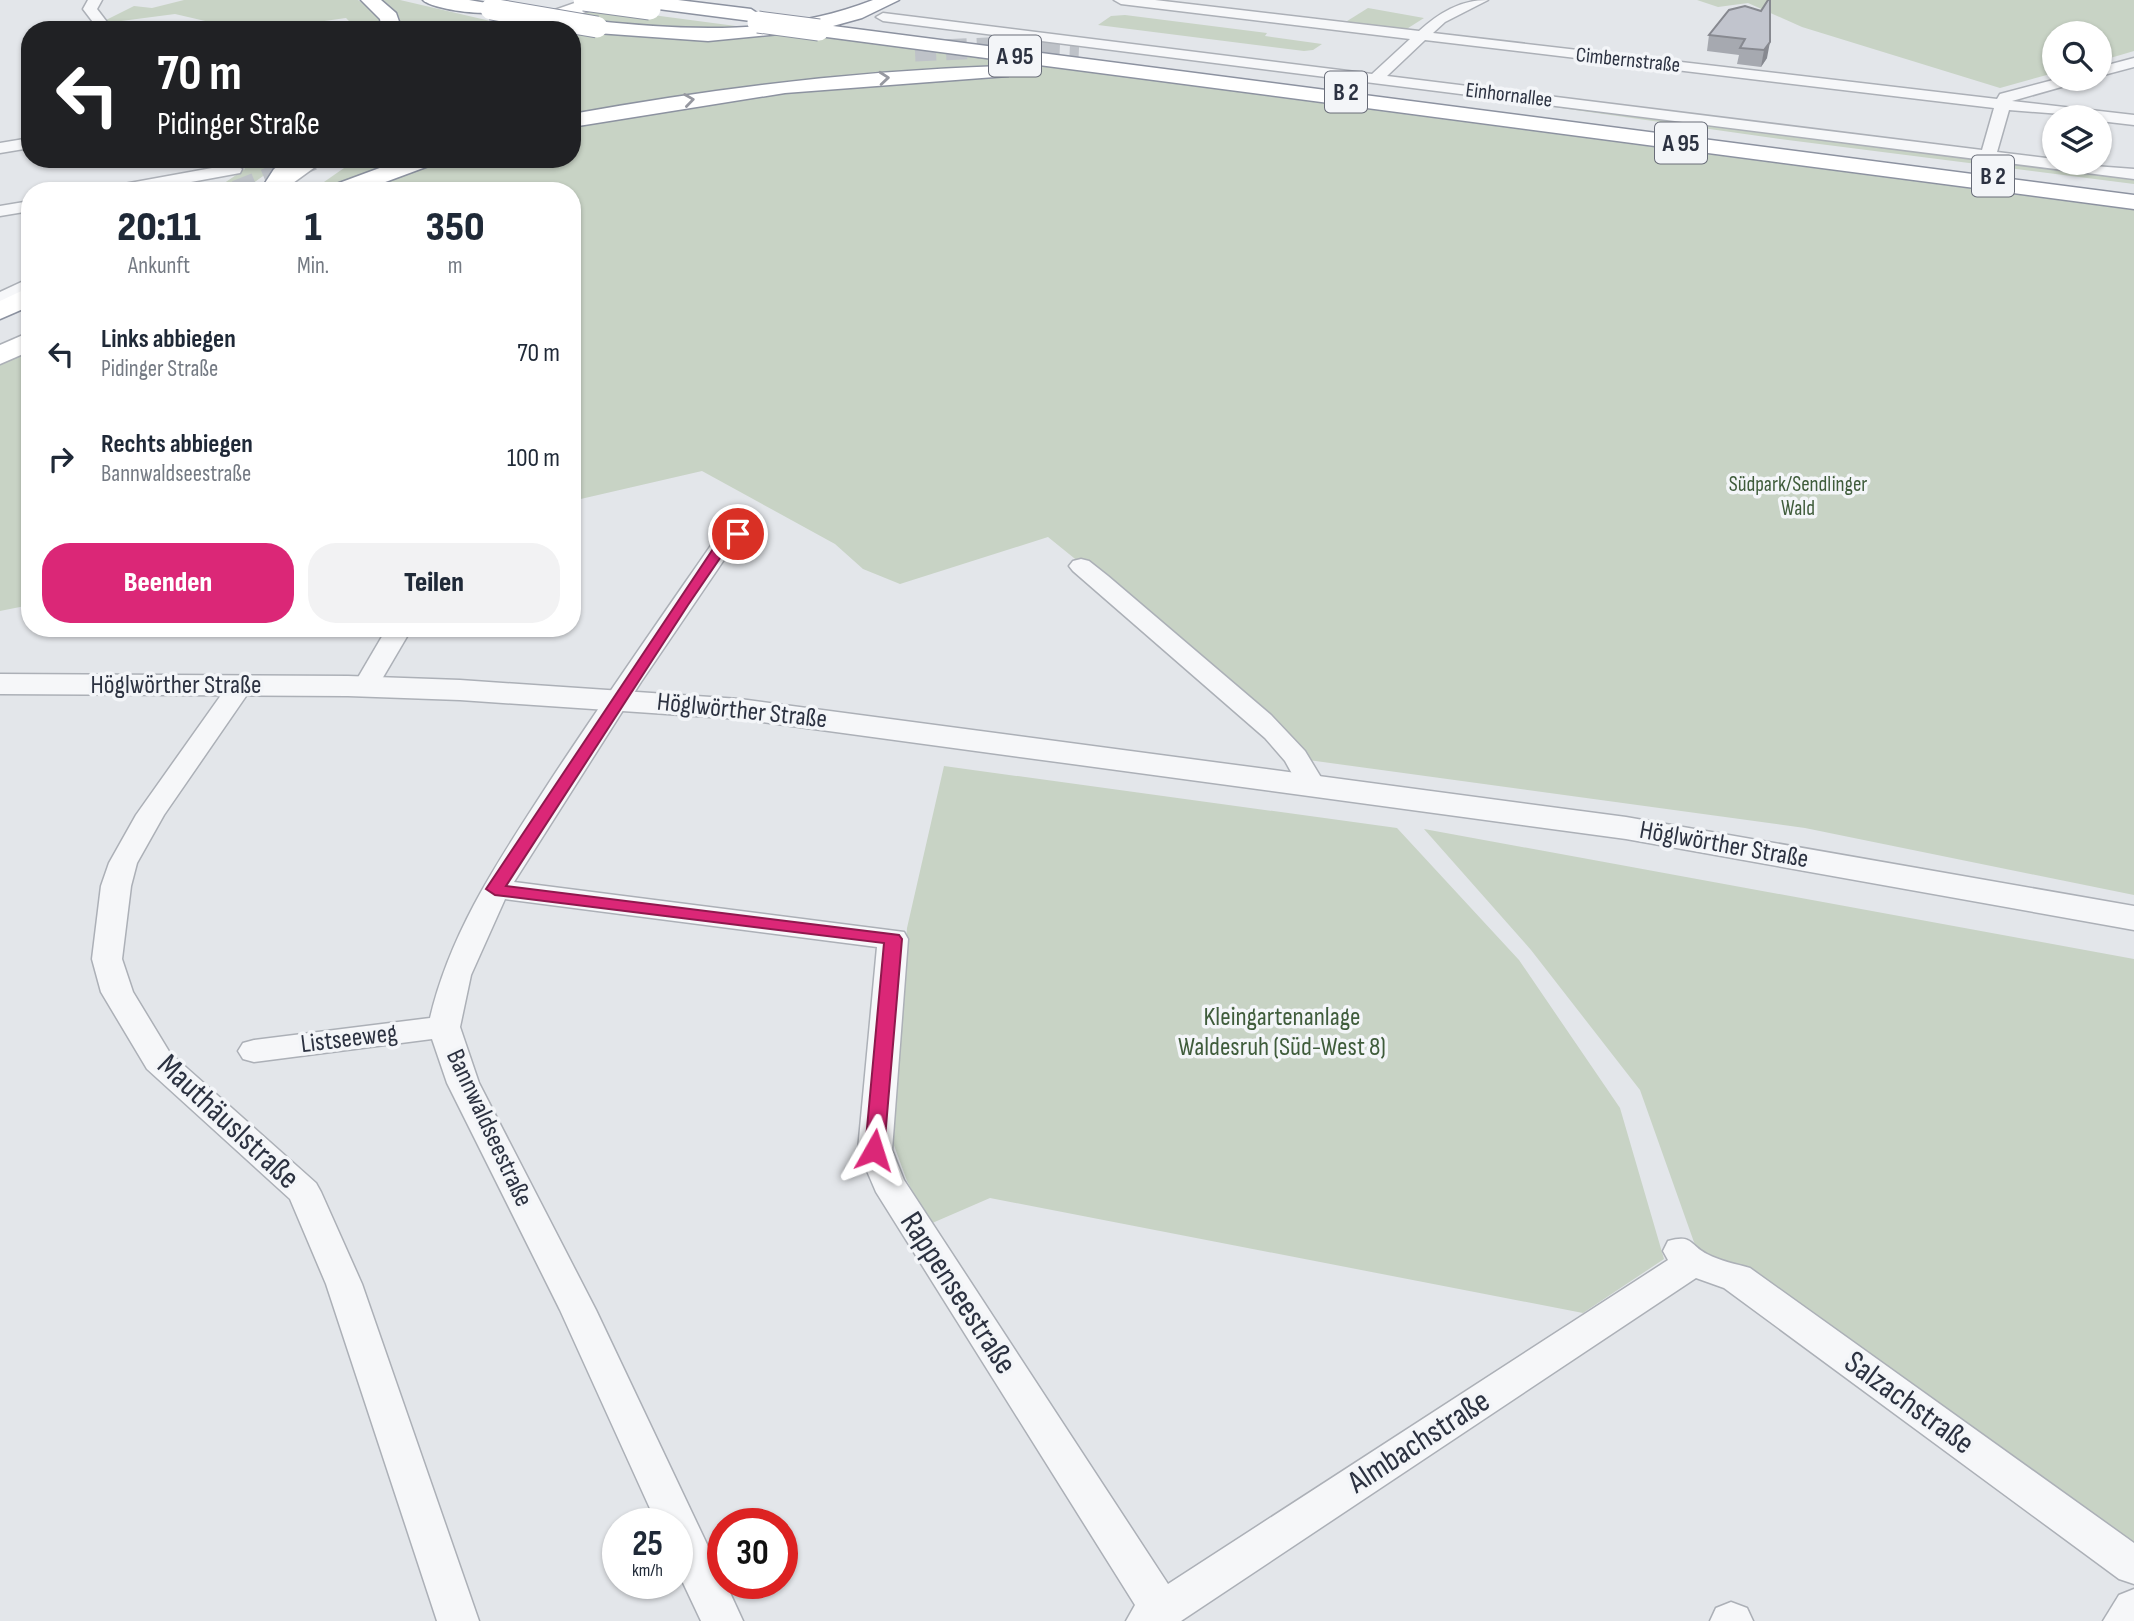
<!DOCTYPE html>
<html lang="de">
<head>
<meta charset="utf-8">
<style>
  :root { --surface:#fff; --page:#f2f2f3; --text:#1f2937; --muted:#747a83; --accent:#db2777 }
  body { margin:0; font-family:"Sofia Sans Condensed",sans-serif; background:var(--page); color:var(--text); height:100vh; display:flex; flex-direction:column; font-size:26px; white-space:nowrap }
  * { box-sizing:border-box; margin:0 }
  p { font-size:23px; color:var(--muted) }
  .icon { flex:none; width:38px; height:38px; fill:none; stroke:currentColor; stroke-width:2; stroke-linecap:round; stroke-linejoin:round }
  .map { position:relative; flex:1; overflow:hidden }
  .details { position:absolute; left:21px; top:182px; width:560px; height:455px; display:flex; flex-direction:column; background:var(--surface); border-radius:28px; box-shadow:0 2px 5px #0004 }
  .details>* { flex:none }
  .hud { position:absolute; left:21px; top:21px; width:560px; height:147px; border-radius:28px; box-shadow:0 2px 5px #0004; background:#202124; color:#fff; overflow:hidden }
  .buttons { position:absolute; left:2042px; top:21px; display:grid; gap:14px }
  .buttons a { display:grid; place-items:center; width:70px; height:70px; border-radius:50%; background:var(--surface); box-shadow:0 2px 5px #0004; font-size:35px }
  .speed { position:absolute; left:602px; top:1508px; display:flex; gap:14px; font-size:35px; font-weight:700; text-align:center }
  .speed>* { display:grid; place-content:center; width:91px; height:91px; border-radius:50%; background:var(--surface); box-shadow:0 2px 5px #0004; line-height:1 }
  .speed small { font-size:18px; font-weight:400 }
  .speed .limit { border:10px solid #d22; background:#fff; color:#111 }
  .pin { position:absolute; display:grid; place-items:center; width:60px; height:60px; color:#fff; margin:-30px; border:4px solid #fff; border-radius:50%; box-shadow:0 2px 7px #0007 }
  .me { position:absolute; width:77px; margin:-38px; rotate:6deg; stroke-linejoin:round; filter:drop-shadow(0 0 5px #0008) }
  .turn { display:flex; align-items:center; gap:24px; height:147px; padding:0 21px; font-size:32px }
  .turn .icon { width:91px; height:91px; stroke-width:2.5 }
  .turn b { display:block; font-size:49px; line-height:60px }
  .eta { display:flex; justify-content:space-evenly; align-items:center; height:119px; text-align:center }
  .eta b { font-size:42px; font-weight:800; line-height:49px }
  .primary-button { display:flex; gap:14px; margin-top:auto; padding:14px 21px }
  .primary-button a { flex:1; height:80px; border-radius:28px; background:var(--accent); color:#fff; font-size:28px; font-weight:800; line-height:80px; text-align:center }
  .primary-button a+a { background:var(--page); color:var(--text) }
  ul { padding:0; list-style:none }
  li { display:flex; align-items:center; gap:21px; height:105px; padding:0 21px }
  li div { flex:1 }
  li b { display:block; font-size:26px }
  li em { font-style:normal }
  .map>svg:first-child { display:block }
</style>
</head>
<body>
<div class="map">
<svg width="2134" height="1621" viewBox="0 0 2134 1621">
  <rect width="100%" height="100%" fill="#e3e6ea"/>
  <g fill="#c8d3c5">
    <path d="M184 0H358L375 11 384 28 358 30 346 18 260 30H244L175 14 106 23 104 21 134 6 152 8Z"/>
    <path d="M378 0H400L499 23 484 30H401L399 17Z"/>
    <path d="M1697 0H2134V51L2100 61V33H2054V73L2000 88 1802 27 1748 3 1718 7Z"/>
    <path d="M592 7 2134 210V895L1805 828 1301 759 1153 622 1048 537 900 584 863 569 835 544 702 471 572 501V191H311L357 159H572V30H530Z"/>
    <path d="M1368 8 1424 18 1405 30 1344 23Z"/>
    <path d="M1125 15 1267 33 1265 36 1322 44 1313 50 1304 51 1098 25 1111 16Z"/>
    <path d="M1421 88 2134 180V184L1773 138Z"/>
    <path d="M237 159H287L242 191 214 190 245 169Z"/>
    <path d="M30 349V605L0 611V365Z"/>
    <path d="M944 766 1397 828 1519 960 1620 1108 1664 1259 1583 1313 990 1198 930 1224 907 1181 891 1137 907 928Z"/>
    <path d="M1424 829 2134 959V1560L1695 1245 1640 1090 1531 950Z"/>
  </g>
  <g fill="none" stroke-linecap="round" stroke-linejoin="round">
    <g stroke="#bec2c8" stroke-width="21" stroke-dasharray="21 10" stroke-linecap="butt">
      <path d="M915 51 1033 46 1079 48"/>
      <path d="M236 191 315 159"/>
    </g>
    <defs>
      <g id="minor">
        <path d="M88 0H102L97 9 113 30H99L83 9Z"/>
        <path d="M1114 0H1155L1419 31C1439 13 1460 0 1488 0L1445 22 1433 33 1997 99 2000 94 2057 79H2081L2079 82 2012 101 2134 115V125L2100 121V117L2009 110 1997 152 2054 159V163L2134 169V179L883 21 876 17 883 13 1372 74 1410 39 1121 4ZM1425 40 1994 108 1982 150 1387 76Z"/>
        <path d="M2134 58V67L2100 76V67Z"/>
        <path d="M30 138V148L0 153V143Z"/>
        <path d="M234 164 242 169 240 173 142 191H105L113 186Z"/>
        <path d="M30 201V211L0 216V206Z"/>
        <path d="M30 278V292L0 306V292Z"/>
        <path d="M738 527 746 529 750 534 732 548 641 682 514 882 904 932 908 939 892 1150 904 1180 1168 1584 1668 1260 1663 1251 1668 1241C1693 1234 1689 1245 1707 1254 1720 1261 1736 1264 1750 1268L2134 1543V1584L2119 1579 1724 1288 1696 1278 1181 1621H1126L1135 1605 876 1192 858 1150 877 947 505 899 471 975 460 1027 479 1083 596 1310 723 1578V1584H726L743 1621H701L677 1570V1524H657L560 1310 447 1083 432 1039 254 1062 243 1059 238 1051 243 1043 254 1040 430 1018C451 929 501 857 550 781 604 699 660 619 716 538Z"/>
        <path d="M1081 559 1089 561 1108 576 1271 715 1305 751 1325 784 1321 790H1301L1285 761 1265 738 1073 571 1069 566 1073 561Z"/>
        <path d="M387 628H412L375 691H357L353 686Z"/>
        <path d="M240 678 249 681 253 686 164 815 137 863 131 886 122 959 133 992 170 1053 316 1183 321 1192 362 1284 479 1621H437L326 1284 290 1199 147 1069 101 992 92 959 101 886 109 863 136 815 231 681Z"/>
        <path d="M2134 1589V1621H2103L2119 1595Z"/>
        <path d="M1731 1602 1747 1608 1753 1621H1710L1716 1608Z"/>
      </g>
      <path id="tertiary" d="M0 674 348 676 460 680 740 699 1626 817 2134 906V930L1626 839 740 719 460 700 348 696 0 694Z"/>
      <g id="secondary">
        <path d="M583 0H610L608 4 535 30H507L509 26Z"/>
        <path d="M299 159H326L282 191H255Z"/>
        <path d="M30 332V351L0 364V345Z"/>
      </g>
      <g id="motorway">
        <path d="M361 0H381L396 13 402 30H382L380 19Z"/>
        <path d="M423 0H469L498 5 500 9C492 18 431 9 423 0Z"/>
        <path d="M626 0H678L751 9 760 15 751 21 635 6Z"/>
        <path d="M873 0H899L862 18 833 26 2134 195V209L819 36 810 31 708 41 597 33 587 27 597 21C691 31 784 35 873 0Z"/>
        <path d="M1001 66 1008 68 1011 72 1008 76 785 93 572 127V114C714 88 856 71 1001 66Z"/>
        <path d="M288 159H314L291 178 285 188H269L265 183 274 169Z"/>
        <path d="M404 159H437L434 164 361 191H328L331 186Z"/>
        <path d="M30 287V306L0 319V301Z"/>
      </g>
    </defs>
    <use href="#minor" stroke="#acb0b7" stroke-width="3"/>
    <use href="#tertiary" stroke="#acb0b7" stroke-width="3"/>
    <use href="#secondary" stroke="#acb0b7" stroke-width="3"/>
    <use href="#motorway" stroke="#8c92a0" stroke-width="3"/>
    <use href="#minor" fill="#f6f7f9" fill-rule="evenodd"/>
    <use href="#tertiary" fill="#f6f7f9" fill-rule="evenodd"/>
    <use href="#secondary" fill="#fff" fill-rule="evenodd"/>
    <use href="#motorway" fill="#fff" fill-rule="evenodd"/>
    <defs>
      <g id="motorway-bridge">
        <path d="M584 0 650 9"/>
        <path d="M491 9 597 27"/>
        <path d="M758 22 819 30"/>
      </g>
    </defs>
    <use href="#motorway-bridge" stroke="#8c92a0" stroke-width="23" stroke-linecap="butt"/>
    <use href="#motorway-bridge" stroke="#fff" stroke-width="21"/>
  </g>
  <path fill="#a6a9b0" d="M1761 11 1767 58 1761 67 1737 64 1739 55 1707 51 1709 35Z"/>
  <path fill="#878990" d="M1770 42 1767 58 1761 67 1764 50Z"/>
  <path fill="#c1c4cd" stroke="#878990" stroke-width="2" d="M1768 0H1770V42L1764 50 1740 48 1745 39 1709 35 1729 10 1745 6 1761 11Z"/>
  <defs><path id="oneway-chevron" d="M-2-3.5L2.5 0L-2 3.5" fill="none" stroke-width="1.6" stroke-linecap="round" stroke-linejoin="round" transform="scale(1.75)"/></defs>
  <g stroke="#9698a0">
    <use href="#oneway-chevron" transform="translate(884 78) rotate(-5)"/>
    <use href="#oneway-chevron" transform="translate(689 100) rotate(-8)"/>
  </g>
  <path fill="#db2777" stroke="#8e194d" stroke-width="2" d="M738 530 744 534 729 545 688 605 506 886 899 935 902 939 884 1150 874 1157 865 1150 884 943 495 895 486 889 719 540Z"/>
  <g text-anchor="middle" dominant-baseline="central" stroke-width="7" stroke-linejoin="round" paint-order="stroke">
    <g font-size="21" fill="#2c3241" stroke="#f3f5f8">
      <text transform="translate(1628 60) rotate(6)">Cimbernstraße</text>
      <text transform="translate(1509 95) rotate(7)">Einhornallee</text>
    </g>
    <g font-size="21" fill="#3f5c3b" stroke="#f3f5f8">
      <text x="1798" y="484">Südpark/Sendlinger<tspan x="1798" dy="24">Wald</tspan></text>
    </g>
    <g fill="#f3f5f8" stroke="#686c78" stroke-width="2">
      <rect x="989" y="35.5" width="52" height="41" rx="5"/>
      <rect x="1325" y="71.5" width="42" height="41" rx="5"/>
      <rect x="1655" y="122.5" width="52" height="41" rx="5"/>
      <rect x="1972" y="155.5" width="42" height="41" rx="5"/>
    </g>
    <g font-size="24" font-weight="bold" fill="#2c3241">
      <text x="1015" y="56">A 95</text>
      <text x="1346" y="92">B 2</text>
      <text x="1681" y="143">A 95</text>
      <text x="1993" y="176">B 2</text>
    </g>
    <g font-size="26" fill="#2c3241" stroke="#f3f5f8">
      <text x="176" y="685">Höglwörther Straße</text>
      <text transform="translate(742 711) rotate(6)">Höglwörther Straße</text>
      <text transform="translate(1724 845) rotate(10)">Höglwörther Straße</text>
      <text transform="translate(349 1039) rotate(-7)">Listseeweg</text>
      <text transform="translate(489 1128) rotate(65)">Bannwaldseestraße</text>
    </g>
    <g font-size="26" fill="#3f5c3b" stroke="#f3f5f8">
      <text x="1282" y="1017">Kleingartenanlage<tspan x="1282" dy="30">Waldesruh (Süd-West 8)</tspan></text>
    </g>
    <g font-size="32" fill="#2c3241" stroke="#f3f5f8">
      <text transform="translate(228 1122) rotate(43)">Mauthäuslstraße</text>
      <text transform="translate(958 1293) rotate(57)">Rappenseestraße</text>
      <text transform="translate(1909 1403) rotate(36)">Salzachstraße</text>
      <text transform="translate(1419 1442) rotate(-33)">Almbachstraße</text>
    </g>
  </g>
</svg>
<div class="buttons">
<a><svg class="icon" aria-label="search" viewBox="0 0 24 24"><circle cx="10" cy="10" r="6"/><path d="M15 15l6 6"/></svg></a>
<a><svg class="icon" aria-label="layers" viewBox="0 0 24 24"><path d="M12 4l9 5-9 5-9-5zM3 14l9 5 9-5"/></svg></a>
</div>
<div class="speed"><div>25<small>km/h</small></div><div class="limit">30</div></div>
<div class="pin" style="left:738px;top:534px;background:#d93025"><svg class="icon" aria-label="arrive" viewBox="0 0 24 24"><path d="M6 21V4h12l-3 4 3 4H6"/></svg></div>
<svg class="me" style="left:874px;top:1150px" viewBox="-20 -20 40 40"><path d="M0-17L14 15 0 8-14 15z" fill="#db2777" stroke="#fff" stroke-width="4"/></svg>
<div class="hud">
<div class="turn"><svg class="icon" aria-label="left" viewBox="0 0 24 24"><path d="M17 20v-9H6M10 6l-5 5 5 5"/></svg><div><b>70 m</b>Pidinger Straße</div></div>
</div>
<section class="details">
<div class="eta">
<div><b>20:11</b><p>Ankunft</p></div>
<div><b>1</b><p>Min.</p></div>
<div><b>350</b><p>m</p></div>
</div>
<ul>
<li><svg class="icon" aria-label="left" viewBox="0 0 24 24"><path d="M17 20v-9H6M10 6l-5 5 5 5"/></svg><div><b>Links abbiegen</b><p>Pidinger Straße</p></div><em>70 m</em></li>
<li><svg class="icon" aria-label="right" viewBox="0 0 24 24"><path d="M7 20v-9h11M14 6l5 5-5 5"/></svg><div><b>Rechts abbiegen</b><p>Bannwaldseestraße</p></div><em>100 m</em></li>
</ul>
<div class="primary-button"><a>Beenden</a><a>Teilen</a></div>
</section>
</div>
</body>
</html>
